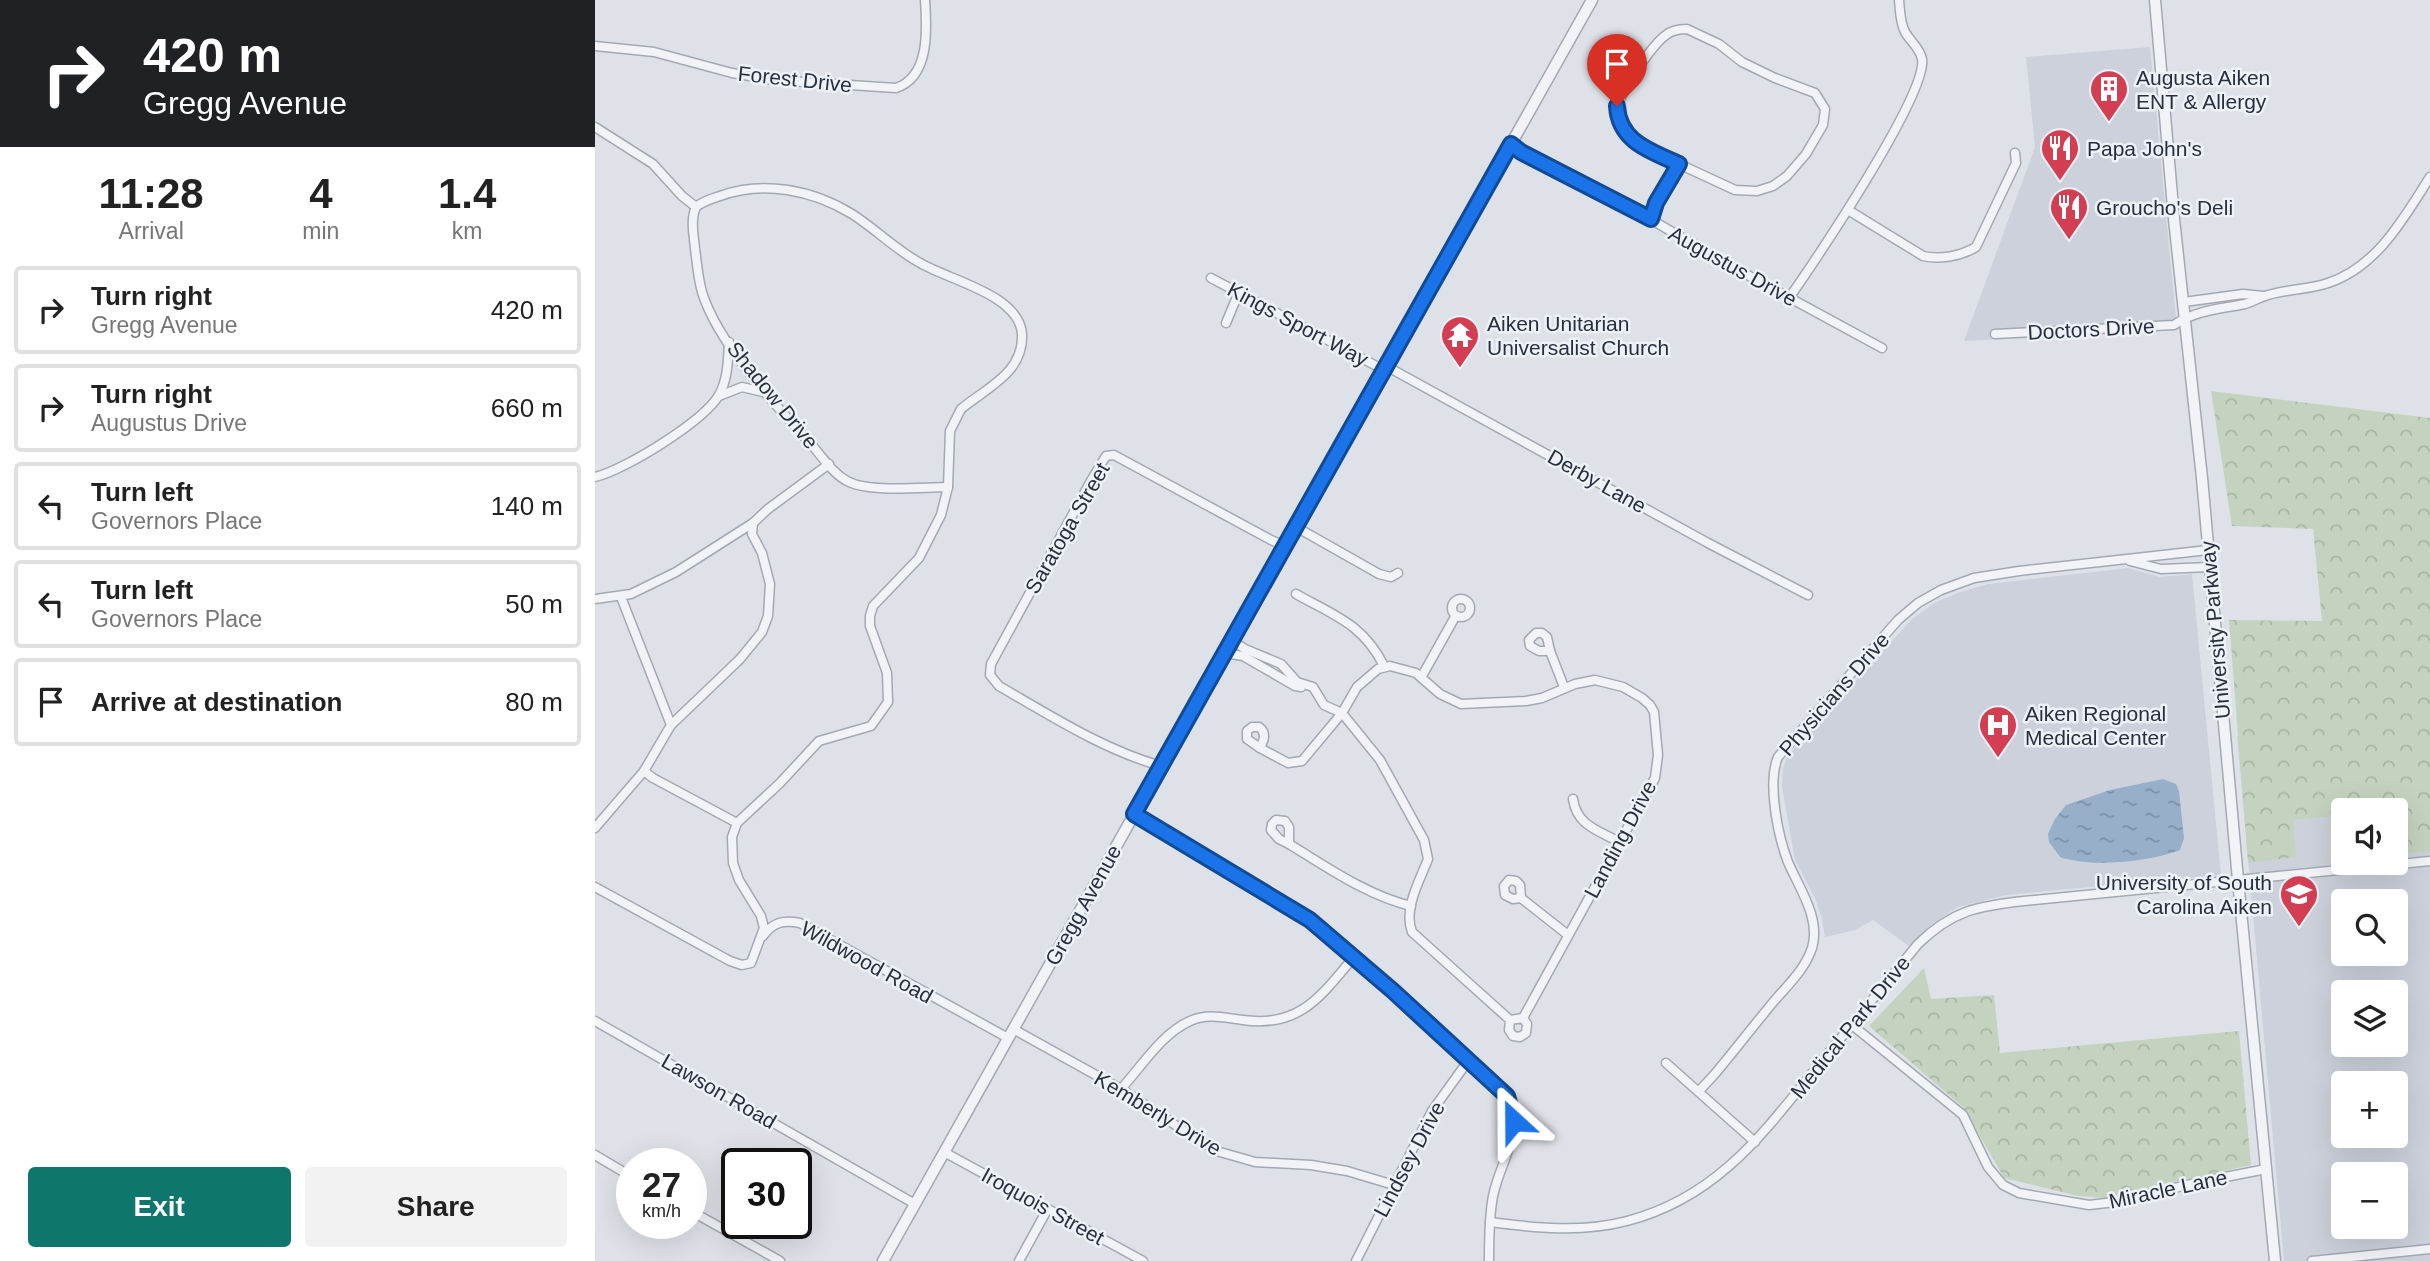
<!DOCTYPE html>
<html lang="en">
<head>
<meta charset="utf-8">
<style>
  :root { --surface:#fff; --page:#f2f2f2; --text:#222; --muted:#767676; --line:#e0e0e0; --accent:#0f766e }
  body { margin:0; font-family:Arial,sans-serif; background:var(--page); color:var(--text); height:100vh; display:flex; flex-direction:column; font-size:26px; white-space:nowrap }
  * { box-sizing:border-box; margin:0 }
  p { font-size:23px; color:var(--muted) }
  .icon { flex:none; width:38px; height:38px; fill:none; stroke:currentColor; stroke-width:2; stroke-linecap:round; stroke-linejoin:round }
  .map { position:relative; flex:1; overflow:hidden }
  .sheet { display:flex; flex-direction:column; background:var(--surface); width:595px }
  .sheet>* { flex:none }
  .banner { background:#202124; color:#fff; overflow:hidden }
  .tools { position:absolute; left:1736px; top:798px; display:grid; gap:14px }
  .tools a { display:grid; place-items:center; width:77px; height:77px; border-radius:7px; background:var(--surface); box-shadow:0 7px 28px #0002; font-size:35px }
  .speed { position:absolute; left:21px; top:1148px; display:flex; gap:14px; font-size:35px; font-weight:700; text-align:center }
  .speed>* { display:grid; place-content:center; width:91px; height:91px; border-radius:50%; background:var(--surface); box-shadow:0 7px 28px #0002; line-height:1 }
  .speed small { font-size:18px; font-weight:400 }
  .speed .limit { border:4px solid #111; border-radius:10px; background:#fff; color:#111 }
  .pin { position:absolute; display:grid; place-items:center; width:60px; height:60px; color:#fff; margin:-72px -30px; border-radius:50% 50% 50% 0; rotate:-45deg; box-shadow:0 0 7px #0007 }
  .pin .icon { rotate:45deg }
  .me { position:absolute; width:77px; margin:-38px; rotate:336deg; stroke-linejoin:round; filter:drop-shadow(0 0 5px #0008) }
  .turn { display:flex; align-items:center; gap:24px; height:147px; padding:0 28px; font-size:32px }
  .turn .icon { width:91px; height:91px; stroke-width:2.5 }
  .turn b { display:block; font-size:49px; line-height:60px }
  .eta { display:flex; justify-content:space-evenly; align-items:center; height:119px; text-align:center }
  .eta b { font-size:42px; font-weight:700; line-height:49px }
  .action { display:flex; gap:14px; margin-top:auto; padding:14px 28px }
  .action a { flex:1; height:80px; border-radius:7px; background:var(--accent); color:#fff; font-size:28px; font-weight:700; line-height:80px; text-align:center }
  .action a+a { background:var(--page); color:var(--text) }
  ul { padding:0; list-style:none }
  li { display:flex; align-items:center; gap:21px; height:88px; margin:0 14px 10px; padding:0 14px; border:4px solid var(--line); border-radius:7px }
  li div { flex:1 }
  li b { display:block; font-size:26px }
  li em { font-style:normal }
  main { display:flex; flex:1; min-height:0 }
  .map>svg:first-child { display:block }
</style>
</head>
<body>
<main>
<section class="sheet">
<div class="banner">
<div class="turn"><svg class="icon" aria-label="right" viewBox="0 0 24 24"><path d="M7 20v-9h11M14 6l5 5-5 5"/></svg><div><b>420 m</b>Gregg Avenue</div></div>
</div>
<div class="eta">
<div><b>11:28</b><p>Arrival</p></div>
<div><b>4</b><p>min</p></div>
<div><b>1.4</b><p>km</p></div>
</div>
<ul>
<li><svg class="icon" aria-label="right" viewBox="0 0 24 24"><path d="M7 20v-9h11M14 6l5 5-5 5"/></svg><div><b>Turn right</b><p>Gregg Avenue</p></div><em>420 m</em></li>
<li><svg class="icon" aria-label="right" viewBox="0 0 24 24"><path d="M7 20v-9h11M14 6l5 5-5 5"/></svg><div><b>Turn right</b><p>Augustus Drive</p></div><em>660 m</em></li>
<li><svg class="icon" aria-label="left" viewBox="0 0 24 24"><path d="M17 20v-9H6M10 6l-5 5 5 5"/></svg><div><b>Turn left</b><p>Governors Place</p></div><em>140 m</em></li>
<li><svg class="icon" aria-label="left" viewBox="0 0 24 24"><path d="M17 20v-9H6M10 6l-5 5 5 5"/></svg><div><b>Turn left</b><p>Governors Place</p></div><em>50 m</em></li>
<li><svg class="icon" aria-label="arrive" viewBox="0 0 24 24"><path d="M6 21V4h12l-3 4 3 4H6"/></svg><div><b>Arrive at destination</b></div><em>80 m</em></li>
</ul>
<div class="action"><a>Exit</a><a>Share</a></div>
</section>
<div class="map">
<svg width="1835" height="1261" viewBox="0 0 1835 1261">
  <defs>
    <pattern id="forest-crowns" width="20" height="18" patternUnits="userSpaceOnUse" patternTransform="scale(1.75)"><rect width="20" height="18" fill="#c4d3bf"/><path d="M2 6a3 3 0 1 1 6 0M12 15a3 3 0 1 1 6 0" fill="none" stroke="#a8b5a5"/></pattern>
    <pattern id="water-ripples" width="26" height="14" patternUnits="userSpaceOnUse" patternTransform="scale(1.75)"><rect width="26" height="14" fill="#98afca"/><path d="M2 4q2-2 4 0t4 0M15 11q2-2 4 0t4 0" fill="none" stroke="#7c8fa5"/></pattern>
  </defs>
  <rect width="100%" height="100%" fill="#dee2e8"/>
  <g fill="#ccd1db" fill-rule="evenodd">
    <path d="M1555 47 1582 330 1369 341 1440 147 1431 57Z"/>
    <path d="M1533 568 1565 577 1597 574 1626 875 1411 895 1363 907 1337 924 1315 947 1278 920 1260 930 1230 937 1227 919 1220 898 1200 860 1187 787 1188 768 1192 757 1317 619 1341 602 1365 592 1393 584Z"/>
    <path d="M1835 584V1261H1689L1642 736 1834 738ZM1748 810H1801V863H1748ZM1748 901H1801V954H1748ZM1748 992H1801V1045H1748ZM1748 1083H1801V1136H1748ZM1748 1174H1801V1227H1748Z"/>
  </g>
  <g fill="url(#forest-crowns)">
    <path d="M1616 391 1835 418V852L1805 853 1801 810H1748V815L1698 820 1701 857 1653 863 1634 620 1727 621 1718 529 1637 526Z"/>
    <path d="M1329 968 1336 999 1399 995 1405 1053 1644 1031 1656 1165 1509 1198 1483 1196 1409 1178 1369 1108 1274 1026Z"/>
  </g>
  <path fill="url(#water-ripples)" d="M1568 779 1581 784 1584 791 1589 838 1585 850C1553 862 1497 868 1465 857L1454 842 1453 834 1460 819 1471 805 1515 790Z"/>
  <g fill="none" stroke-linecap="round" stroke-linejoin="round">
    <defs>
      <g id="minor">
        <path d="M1092 29 1124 44 1147 62 1180 78 1220 93 1230 109 1228 125 1211 154 1192 176 1178 186 1162 191 1140 190 1045 146C1033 136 1022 126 1023 109 1023 94 1058 44 1071 35 1077 30 1084 29 1092 29Z"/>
        <path d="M0 46 59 52 137 73 178 80 301 88C335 77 332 29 330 0"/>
        <path d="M0 127 58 164 87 196 101 207"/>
        <path d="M916 144 926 152 1017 197 1136 266 1287 348"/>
        <path d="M101 207C95 220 99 236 100 249 102 263 103 278 107 292 122 342 180 405 215 443 227 456 237 473 252 481 274 493 327 487 353 487"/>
        <path d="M1253 210 1328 256C1345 260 1366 256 1381 247L1421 163 1420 153"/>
        <path d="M1056 219 1061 203 1084 164"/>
        <path d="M616 278 789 370"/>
        <path d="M1194 298C1219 263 1333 93 1327 59 1325 48 1315 41 1310 32 1305 23 1305 10 1304 0"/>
        <path d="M1589 302 1648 294 1668 296"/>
        <path d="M631 323 644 292"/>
        <path d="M1400 334 1579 325C1601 310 1625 309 1650 304 1658 302 1663 298 1670 296 1690 289 1713 290 1733 283 1782 267 1809 218 1835 177"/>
        <path d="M791 366 1113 543 1213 595"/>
        <path d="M124 396 147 387 168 392"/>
        <path d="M0 477C30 470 109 421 124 395 133 379 133 360 134 342"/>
        <path d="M701 527 784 574 796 577 803 573"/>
        <path d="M1535 561 1566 569 1615 567"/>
        <path d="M701 594C740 616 768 624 789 666"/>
        <path d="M26 597 76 725"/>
        <circle cx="866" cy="608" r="9"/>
        <path d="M0 599 36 594 81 572 158 523 173 509 234 464"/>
        <path d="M941 633H947L952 637 955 651H944L935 646 934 640Z"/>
        <path d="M637 640 650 649 686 664 702 682 718 687 729 705 747 713 785 760 829 840 833 859C825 880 808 909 817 932L915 1020 914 1030 918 1036 925 1037 931 1033 932 1024 928 1018 915 1020"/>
        <path d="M955 651 969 687"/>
        <path d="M630 653 648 656 700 686 706 687"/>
        <path d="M827 676 860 617"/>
        <path d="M657 727H664C672 733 669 740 665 748L652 739V731Z"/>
        <path d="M665 748 693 763 707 761 747 713 762 687 783 669 795 666 821 673 845 694 866 704 931 701 947 698 980 684 1000 680 1028 687 1047 698 1055 705 1059 712 1063 755 1060 778 928 1018"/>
        <path d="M566 766C509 750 456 716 404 686L395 675 396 664 497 479 511 456 519 455 676 540 690 546"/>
        <path d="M49 771 58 778 142 823"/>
        <path d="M978 799C982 826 1003 830 1024 842"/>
        <path d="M539 814 715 920 798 991 912 1096C929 1136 906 1158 898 1196 894 1217 894 1239 894 1261"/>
        <path d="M681 820 690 821 694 827V844L684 839 676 830 677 824Z"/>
        <path d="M0 828 49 771 76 725 145 659 167 632 173 616 175 584 167 553 157 534 158 523"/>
        <path d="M694 844C732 867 771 895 816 906"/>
        <path d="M914 880 921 881 925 885 926 898 918 899 910 895 909 886Z"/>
        <path d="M0 887 135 961 147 965 156 963 169 928 166 916 144 880 138 863 137 837 142 823 185 783 224 741 276 726 293 702 292 673 275 626V616L278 606 324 558 346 515 353 487 355 431 366 409C391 388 429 373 427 334 424 295 357 281 327 264 302 251 282 230 257 214 218 190 168 180 125 196 116 199 108 201 101 207"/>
        <path d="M926 898 973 935"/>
        <path d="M168 936C178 922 188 920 205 923L413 1038"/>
        <path d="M0 1021 320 1204"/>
        <path d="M1257 1025 1368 1115 1393 1167 1408 1185 1424 1193 1494 1205 1520 1202 1605 1182 1671 1169"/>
        <path d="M418 1029 526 1089 603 1140 625 1152 660 1162 716 1165 752 1171 799 1185"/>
        <path d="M1071 1063 1160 1142"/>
        <path d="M526 1089C547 1066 566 1034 595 1021 613 1013 630 1018 648 1020 705 1028 726 996 758 958"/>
        <path d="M1104 1091 1119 1075C1140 1050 1159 1025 1180 1000 1194 984 1210 969 1217 948 1226 918 1204 888 1193 862 1183 836 1172 783 1183 757L1303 620 1323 603 1346 590 1379 578 1424 571 1613 550"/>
        <path d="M349 1152 548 1261"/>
        <path d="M0 1155 37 1177"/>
        <path d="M96 1211 185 1261"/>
        <path d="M895 1222C941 1228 986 1233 1032 1221 1121 1198 1167 1135 1222 1067 1256 1026 1289 985 1323 944 1358 910 1383 906 1429 901L1835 861"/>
        <path d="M424 1261 452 1210"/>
        <path d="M761 1261 837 1111 873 1061"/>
        <path d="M1717 1261 1835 1249"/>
      </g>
      <g id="tertiary">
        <path d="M1560 0 1579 219 1607 478 1643 880 1680 1261"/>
        <path d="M288 1261 997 0"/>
      </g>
    </defs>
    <use href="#minor" stroke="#a3a9b2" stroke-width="11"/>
    <use href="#tertiary" stroke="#a3a9b2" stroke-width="13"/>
    <use href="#minor" stroke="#f1f3f7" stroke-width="8"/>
    <use href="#tertiary" stroke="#f1f3f7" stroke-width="10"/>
  </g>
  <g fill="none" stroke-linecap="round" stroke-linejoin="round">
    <defs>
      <path id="route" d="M919 1121 912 1096 798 991 715 920 539 814 916 144 926 152 1056 219 1061 203 1084 164C1056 151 1024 142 1022 106"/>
    </defs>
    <use href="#route" stroke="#114b97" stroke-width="18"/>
    <use href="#route" stroke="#1a73e8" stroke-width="12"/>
  </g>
  <defs>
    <symbol id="building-pin" viewBox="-11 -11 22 30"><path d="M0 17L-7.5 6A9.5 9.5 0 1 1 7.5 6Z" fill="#d33e52" stroke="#eef1f6"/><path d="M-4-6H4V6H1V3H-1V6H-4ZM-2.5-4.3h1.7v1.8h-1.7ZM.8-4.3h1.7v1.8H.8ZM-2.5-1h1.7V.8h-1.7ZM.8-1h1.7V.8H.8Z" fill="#fff"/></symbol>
    <symbol id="restaurant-pin" viewBox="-11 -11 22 30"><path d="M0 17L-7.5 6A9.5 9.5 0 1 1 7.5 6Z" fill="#d33e52" stroke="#eef1f6"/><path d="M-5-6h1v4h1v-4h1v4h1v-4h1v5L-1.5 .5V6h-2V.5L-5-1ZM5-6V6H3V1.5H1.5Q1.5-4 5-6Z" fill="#fff"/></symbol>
    <symbol id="temple-pin" viewBox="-11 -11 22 30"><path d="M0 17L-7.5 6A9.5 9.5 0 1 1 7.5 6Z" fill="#d33e52" stroke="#eef1f6"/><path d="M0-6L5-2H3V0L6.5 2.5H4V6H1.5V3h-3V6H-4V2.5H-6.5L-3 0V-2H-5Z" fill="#fff"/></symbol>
    <symbol id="hospital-pin" viewBox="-11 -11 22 30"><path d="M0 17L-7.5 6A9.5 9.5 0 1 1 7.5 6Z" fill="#d33e52" stroke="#eef1f6"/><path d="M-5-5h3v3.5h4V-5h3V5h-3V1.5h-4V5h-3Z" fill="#fff"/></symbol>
    <symbol id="university-pin" viewBox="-11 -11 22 30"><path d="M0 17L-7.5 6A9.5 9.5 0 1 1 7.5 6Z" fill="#d33e52" stroke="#eef1f6"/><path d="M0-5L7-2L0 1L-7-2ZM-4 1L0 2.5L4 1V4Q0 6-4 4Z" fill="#fff"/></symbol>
  </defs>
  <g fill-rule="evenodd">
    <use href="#building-pin" x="1492" y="67" width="44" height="60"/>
    <use href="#restaurant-pin" x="1443" y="126" width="44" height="60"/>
    <use href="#restaurant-pin" x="1452" y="185" width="44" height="60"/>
    <use href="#temple-pin" x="843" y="313" width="44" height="60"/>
    <use href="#hospital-pin" x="1381" y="703" width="44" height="60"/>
    <use href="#university-pin" x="1682" y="872" width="44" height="60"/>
  </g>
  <g text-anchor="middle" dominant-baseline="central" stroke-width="5" stroke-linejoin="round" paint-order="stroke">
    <g font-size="21" fill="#273040" stroke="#eef1f6" text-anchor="start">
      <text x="1541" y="77">Augusta Aiken<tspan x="1541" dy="24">ENT &amp; Allergy</tspan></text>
      <text x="1492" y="148">Papa John's</text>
      <text x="1501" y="207">Groucho's Deli</text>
      <text x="892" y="323">Aiken Unitarian<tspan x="892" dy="24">Universalist Church</tspan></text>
      <text x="1430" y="713">Aiken Regional<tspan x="1430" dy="24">Medical Center</tspan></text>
      <text x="1677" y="882" text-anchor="end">University of South<tspan x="1677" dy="24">Carolina Aiken</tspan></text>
    </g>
    <g font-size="21" fill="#273040" stroke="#eef1f6">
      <text transform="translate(200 79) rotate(6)">Forest Drive</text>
      <text transform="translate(1138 266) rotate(29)">Augustus Drive</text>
      <text transform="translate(703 324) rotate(28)">Kings Sport Way</text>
      <text transform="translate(1496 329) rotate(-3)">Doctors Drive</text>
      <text transform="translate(178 395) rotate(51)">Shadow Drive</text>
      <text transform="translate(1002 481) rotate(29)">Derby Lane</text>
      <text transform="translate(472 528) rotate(-60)">Saratoga Street</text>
      <text transform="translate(1620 630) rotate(-95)">University Parkway</text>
      <text transform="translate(1239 694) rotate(-49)">Physicians Drive</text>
      <text transform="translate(1025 839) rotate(-62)">Landing Drive</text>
      <text transform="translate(488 905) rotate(-61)">Gregg Avenue</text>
      <text transform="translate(272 962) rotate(29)">Wildwood Road</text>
      <text transform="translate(1255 1027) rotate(-51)">Medical Park Drive</text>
      <text transform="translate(124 1091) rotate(30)">Lawson Road</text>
      <text transform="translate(563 1113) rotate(31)">Kemberly Drive</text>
      <text transform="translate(814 1159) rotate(-62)">Lindsey Drive</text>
      <text transform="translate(1573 1189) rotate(-12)">Miracle Lane</text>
      <text transform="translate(448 1206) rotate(29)">Iroquois Street</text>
    </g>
  </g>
</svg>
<div class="tools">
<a><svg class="icon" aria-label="sound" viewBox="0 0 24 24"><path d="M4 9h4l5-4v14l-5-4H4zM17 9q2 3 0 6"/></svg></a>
<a><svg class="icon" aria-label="search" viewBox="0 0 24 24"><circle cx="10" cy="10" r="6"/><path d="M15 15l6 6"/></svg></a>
<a><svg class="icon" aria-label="layers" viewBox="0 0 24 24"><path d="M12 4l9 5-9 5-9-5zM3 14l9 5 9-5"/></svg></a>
<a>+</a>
<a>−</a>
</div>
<div class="speed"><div>27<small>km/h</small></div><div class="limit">30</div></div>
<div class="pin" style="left:1022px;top:106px;background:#d93025"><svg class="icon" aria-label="arrive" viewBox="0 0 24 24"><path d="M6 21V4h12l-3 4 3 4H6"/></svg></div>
<svg class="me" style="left:919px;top:1121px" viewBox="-20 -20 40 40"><path d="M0-17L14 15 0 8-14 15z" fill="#1a73e8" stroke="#fff" stroke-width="4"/></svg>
</div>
</main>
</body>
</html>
